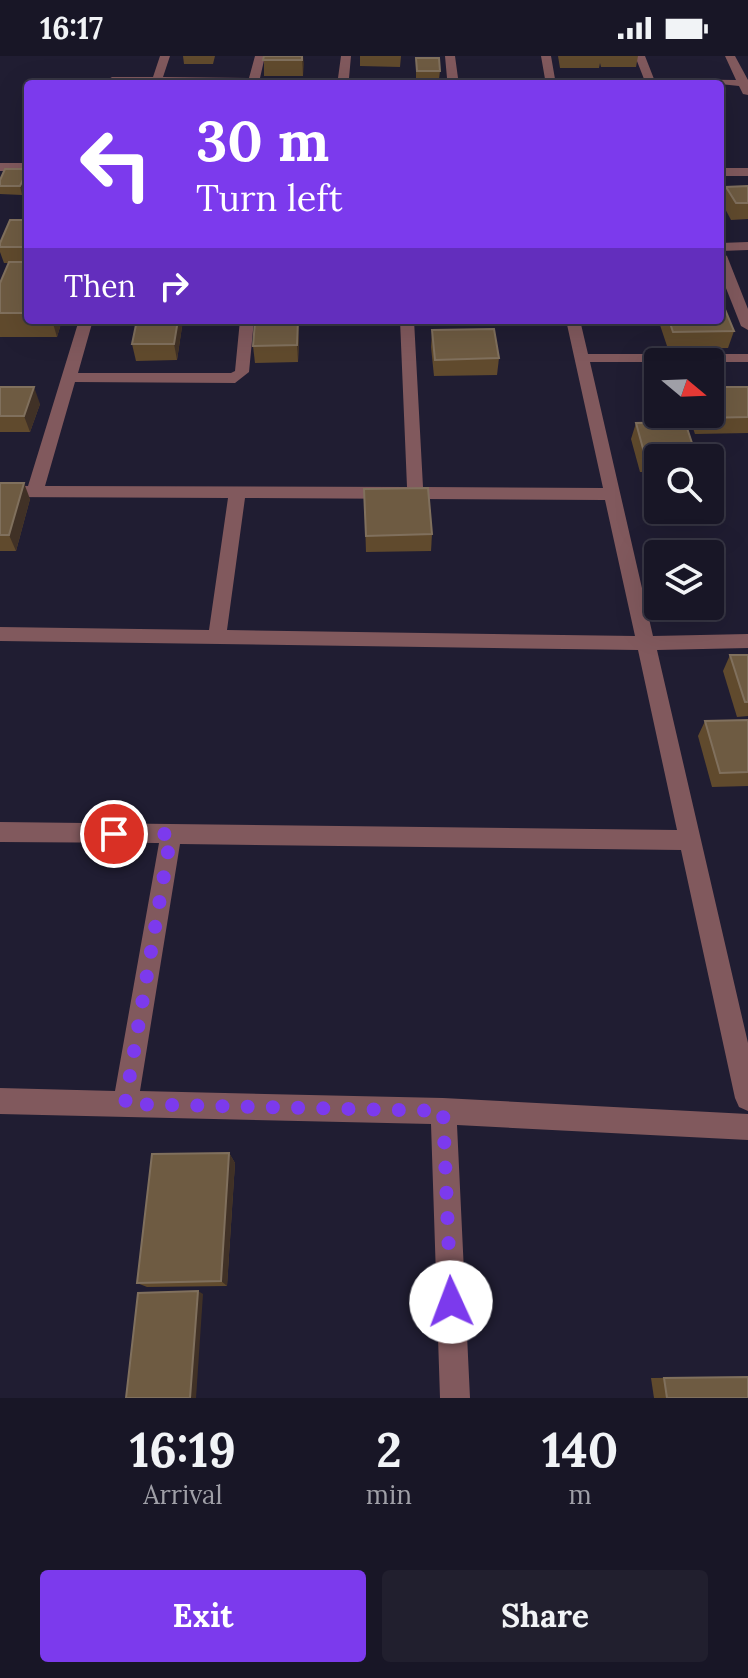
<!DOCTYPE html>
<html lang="en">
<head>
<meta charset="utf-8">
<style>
  :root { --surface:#181626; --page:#211f2e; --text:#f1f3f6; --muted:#9f9fa7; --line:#363543; --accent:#7c3aed }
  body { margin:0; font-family:Lora,serif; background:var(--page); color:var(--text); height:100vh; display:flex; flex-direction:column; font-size:30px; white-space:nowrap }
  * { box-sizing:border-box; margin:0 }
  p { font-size:26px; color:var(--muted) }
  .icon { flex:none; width:44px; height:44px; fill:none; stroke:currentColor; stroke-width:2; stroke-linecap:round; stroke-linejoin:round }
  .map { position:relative; height:1342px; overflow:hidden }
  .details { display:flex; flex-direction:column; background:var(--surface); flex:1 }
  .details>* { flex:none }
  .top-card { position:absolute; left:24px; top:24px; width:700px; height:244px; border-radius:8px; box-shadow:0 8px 32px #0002,0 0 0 2px var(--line); background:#7c3aed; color:#fff; overflow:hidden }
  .needle { width:52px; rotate:109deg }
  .fabs { position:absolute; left:644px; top:292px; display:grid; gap:16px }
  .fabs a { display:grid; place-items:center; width:80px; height:80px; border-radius:8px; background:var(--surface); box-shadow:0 8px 32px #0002,0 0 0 2px var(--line); font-size:40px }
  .pin { position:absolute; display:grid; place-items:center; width:68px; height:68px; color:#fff; margin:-34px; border:4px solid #fff; border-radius:50%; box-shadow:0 2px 8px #0007 }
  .me { position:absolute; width:88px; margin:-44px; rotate:358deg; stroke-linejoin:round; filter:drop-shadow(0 0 6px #0008) }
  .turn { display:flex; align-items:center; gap:28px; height:168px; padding:0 40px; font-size:36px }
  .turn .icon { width:104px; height:104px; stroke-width:2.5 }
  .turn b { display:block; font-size:56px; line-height:68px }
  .then { display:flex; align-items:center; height:76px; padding:0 40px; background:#0003; gap:16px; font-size:30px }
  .eta { display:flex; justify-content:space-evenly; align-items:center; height:136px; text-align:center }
  .eta b { font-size:48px; font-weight:700; line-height:56px }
  .cta { display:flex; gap:16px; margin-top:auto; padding:16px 40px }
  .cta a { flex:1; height:92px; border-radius:8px; background:var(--accent); color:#fff; font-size:32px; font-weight:700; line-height:92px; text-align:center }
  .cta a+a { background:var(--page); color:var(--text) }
  .status { display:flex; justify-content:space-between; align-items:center; height:56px; padding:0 40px; background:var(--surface); direction:ltr }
  .status svg { height:22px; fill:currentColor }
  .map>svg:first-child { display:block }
</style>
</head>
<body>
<div class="status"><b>16:17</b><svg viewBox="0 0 49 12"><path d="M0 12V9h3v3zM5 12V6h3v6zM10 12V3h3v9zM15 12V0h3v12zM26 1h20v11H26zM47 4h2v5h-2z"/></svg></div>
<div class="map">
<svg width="748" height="1342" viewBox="0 0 748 1342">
  <rect width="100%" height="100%" fill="#201d32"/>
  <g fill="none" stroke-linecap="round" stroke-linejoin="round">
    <g fill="#81595d" fill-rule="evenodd">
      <path d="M160 0H170L163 21 249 22 255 0H265L260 22H338L341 0H351L349 22H447L445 0H455L458 22 545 23 541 0H551L555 23H644L635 0H645L654 23 736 24 725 0H735L748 24V39L743 38 739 30 720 28H151L112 27 107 24 112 21H153Z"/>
      <rect x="0" y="107" width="28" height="8"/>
      <rect x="720" y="112" width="28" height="8"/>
      <path d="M748 186V194L720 195V187Z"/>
      <path d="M720 196 727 200 748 253V274L741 270 720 217Z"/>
      <path d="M79 264H93L78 317H231L235 315 240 264H254L249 316 235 327 75 326 45 430 407 431 400 264H414L423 431 603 432 566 264H580L588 298H748V306H590L653 580 748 578V592L657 594 748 987V1055L739 1051 735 1042 681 794 180 788 140 1035 443 1042 748 1058V1084L457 1069 470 1342H440L431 1068 0 1058V1032L115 1035 159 787 0 786V766L677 774 638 594 0 585V571L209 574 228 442 0 441V429L28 430ZM245 442 605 444 635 580 227 574Z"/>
    </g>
  </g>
  <g fill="#604a2d">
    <path d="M183 0H215L213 8H184Z"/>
    <rect x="264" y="0" width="39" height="20"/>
    <path d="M360 0H401L400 11 360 10Z"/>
    <path d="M558 0H638L636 11H601L600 7 599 12H560Z"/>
    <path d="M416 2 440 15 439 23H416Z"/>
    <path d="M28 113V138H27L25 132 22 139 0 138V124Z"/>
    <path d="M748 130V163L731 164 722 147 726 131Z"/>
    <path d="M28 164V264H62L57 281H0V227L9 207H4L0 196V191Z"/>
    <path d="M137 264H183L177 304 136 305 132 288Z"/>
    <path d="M662 264H720L734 275 728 292 668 293 660 269Z"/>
    <path d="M432 274 499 302 497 319 434 320 431 291Z"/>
    <path d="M299 282 298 306 255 307 253 290Z"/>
    <path d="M0 331 40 348 30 376H0Z"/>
    <path d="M688 358H710L748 361V377L695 378Z"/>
    <path d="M636 367 696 399 695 402H658V416H640L631 383Z"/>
    <path d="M0 427 30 443 16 495H0Z"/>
    <path d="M364 433 432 478 431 495 366 496Z"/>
    <path d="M730 599H748V660L737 661 723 615Z"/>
    <path d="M748 664V730L712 731 698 680 705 665Z"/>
    <path d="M229 1097 235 1107 227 1230 147 1231 137 1227Z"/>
    <path d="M748 1321V1342H654L651 1322Z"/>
  </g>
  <g fill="#403126">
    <path d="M302 0H303L304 8 303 20Z"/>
    <path d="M28 113V126L24 130 25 132 22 139 20 130Z"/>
    <path d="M52 264H62L57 281Z"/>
    <path d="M178 264H183L177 304 174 288Z"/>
    <path d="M298 265 299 282 298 306 297 289Z"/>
    <path d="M34 331 40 348 30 376 24 360Z"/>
    <path d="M24 427 30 443 16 495 9 479Z"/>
    <path d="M229 1097 235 1107 227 1230 221 1225Z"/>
    <path d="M198 1235 203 1238 196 1342H190Z"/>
  </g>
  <g fill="#6e5b42" stroke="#80705d" stroke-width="2">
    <path d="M264 0H302V4H263Z"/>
    <path d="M416 2H439L440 15H417Z"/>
    <path d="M5 113H28L20 130H0V124Z"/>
    <path d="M748 130V147H736L726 131Z"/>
    <path d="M10 164H28V191H0V187Z"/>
    <path d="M9 206H28V257H0V227Z"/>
    <path d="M720 251H724L734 275 673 276 669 264H720Z"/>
    <path d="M137 264H178L174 288H132Z"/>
    <path d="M298 265 297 289 253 290 255 266Z"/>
    <path d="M494 273 499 302 435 304 432 274Z"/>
    <path d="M0 331H34L24 360H0Z"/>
    <path d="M710 331H748V361L701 362 700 358H710Z"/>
    <path d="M685 366 696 399 645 400 636 367Z"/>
    <path d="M0 427H24L9 479H0Z"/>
    <path d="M428 432 432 478 366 480 364 433Z"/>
    <path d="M730 599H748V646H745Z"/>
    <path d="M748 664V716L720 717 705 665Z"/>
    <path d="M229 1097 221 1225 137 1227 152 1098Z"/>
    <path d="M198 1235 190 1342H126L138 1237Z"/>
    <path d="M748 1321V1342H667L664 1322Z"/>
  </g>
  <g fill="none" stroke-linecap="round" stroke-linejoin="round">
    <path stroke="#7c3aed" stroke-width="14" stroke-dasharray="0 25.2" d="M114 778H171L125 1048 443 1055 451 1246"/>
  </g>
</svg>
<div class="fabs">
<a><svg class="needle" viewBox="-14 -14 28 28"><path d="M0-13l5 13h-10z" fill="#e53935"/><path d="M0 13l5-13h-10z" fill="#9f9fa7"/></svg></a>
<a><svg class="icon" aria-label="search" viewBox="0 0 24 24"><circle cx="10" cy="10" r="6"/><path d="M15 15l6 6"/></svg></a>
<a><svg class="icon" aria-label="layers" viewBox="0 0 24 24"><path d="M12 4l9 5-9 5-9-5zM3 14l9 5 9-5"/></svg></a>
</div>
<div class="pin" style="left:114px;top:778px;background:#d93025"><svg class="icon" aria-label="arrive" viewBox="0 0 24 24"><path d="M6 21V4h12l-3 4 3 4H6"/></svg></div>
<svg class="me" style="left:451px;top:1246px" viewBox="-20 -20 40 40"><circle r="19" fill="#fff"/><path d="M0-13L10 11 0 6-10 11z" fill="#7c3aed"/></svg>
<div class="top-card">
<div class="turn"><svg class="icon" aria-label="left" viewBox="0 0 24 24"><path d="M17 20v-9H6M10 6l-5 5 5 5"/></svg><div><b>30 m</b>Turn left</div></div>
<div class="then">Then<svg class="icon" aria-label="right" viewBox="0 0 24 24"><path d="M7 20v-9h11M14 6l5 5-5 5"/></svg></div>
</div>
</div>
<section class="details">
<div class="eta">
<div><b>16:19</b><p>Arrival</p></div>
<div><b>2</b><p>min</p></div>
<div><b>140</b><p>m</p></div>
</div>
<div class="cta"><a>Exit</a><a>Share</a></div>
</section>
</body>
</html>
